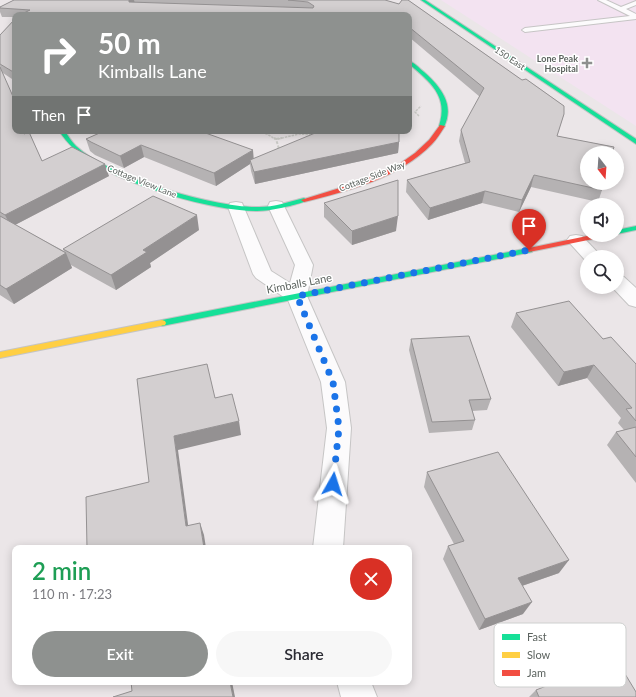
<!DOCTYPE html>
<html lang="en">
<head>
<meta charset="utf-8">
<style>
  :root { --surface:#fff; --page:#f7f7f7; --text:#2b2b33; --muted:#7c7c81; --accent:#8e918f }
  body { margin:0; font-family:Lato,sans-serif; background:var(--page); color:var(--text); height:100vh; display:flex; flex-direction:column; font-size:15px; white-space:nowrap }
  * { box-sizing:border-box; margin:0 }
  p { font-size:13px; color:var(--muted) }
  .icon { flex:none; width:22px; height:22px; fill:none; stroke:currentColor; stroke-width:2; stroke-linecap:round; stroke-linejoin:round }
  .map { position:relative; flex:1; overflow:hidden }
  .side { position:absolute; left:12px; top:545px; width:400px; height:140px; display:flex; flex-direction:column; background:var(--surface); border-radius:8px; box-shadow:0 2px 10px #0003 }
  .side>* { flex:none }
  .guide { position:absolute; left:12px; top:12px; width:400px; height:122px; border-radius:8px; box-shadow:0 2px 10px #0003; background:#8e918f; color:#fff; overflow:hidden }
  .needle { width:26px; rotate:163deg }
  .controls { position:absolute; left:580px; top:146px; display:grid; gap:8px }
  .controls a { display:grid; place-items:center; width:44px; height:44px; border-radius:50%; background:var(--surface); box-shadow:0 2px 10px #0003; font-size:20px }
  .pin { position:absolute; display:grid; place-items:center; width:34px; height:34px; color:#fff; margin:-41px -17px; border-radius:50% 50% 50% 0; rotate:-45deg; box-shadow:0 0 4px #0007 }
  .pin .icon { rotate:45deg }
  .me { position:absolute; width:44px; margin:-22px; rotate:6deg; stroke-linejoin:round; filter:drop-shadow(0 0 3px #0008) }
  .turn { display:flex; align-items:center; gap:14px; height:84px; padding:0 20px; font-size:18px }
  .turn .icon { width:52px; height:52px; stroke-width:2.5 }
  .turn b { display:block; font-size:28px; line-height:34px }
  .then { display:flex; align-items:center; height:38px; padding:0 20px; background:#0003; gap:8px; font-size:15px }
  .round { display:grid; place-items:center; flex:none; width:42px; height:42px; border-radius:21px; background:var(--page) }
  .head { display:flex; align-items:center; justify-content:space-between; height:68px; padding:0 20px }
  h1 { font-size:24px; font-weight:600; line-height:30px; color:#1e9e55 }
  .cta { display:flex; gap:8px; margin-top:auto; padding:8px 20px }
  .cta a { flex:1; height:46px; border-radius:24px; background:var(--accent); color:#fff; font-size:16px; font-weight:600; line-height:46px; text-align:center }
  .cta a+a { background:var(--page); color:var(--text) }
  .map>svg:first-child { display:block }
</style>
</head>
<body>
<div class="map">
<svg width="636" height="697" viewBox="0 0 636 697">
  <rect width="100%" height="100%" fill="#ebe6e8"/>
  <path fill="#f3e3f1" d="M441 0H636V126Z"/>
  <g fill="none" stroke-linecap="round" stroke-linejoin="round">
    <defs>
      <path id="lane" d="M598 0H606L621 7 636 1V5L626 9 636 14V19L525 32 522 30 525 28 630 16Z"/>
      <g id="street">
        <path d="M276 201 282 202 284 206 313 265 307 296 345 382 351 428 343 548H313L327 428 321 382 288 300 256 278 253 274 228 207 230 203 236 202 242 203 271 271 290 283 295 265 268 206 270 202Z"/>
        <path d="M576 235 582 236 602 257H587L586 261 567 240 570 236Z"/>
        <path d="M617 275 624 277 636 288V307L629 305 612 287H617Z"/>
        <path d="M337 682H371L377 697H341Z"/>
      </g>
      <g id="fast">
        <path d="M421 0H425L636 139V144Z"/>
        <path d="M409 61C415 63 419 68 424 72 441 87 455 105 444 127L439 126C449 96 430 82 409 64Z"/>
        <path d="M59 131H65C68 136 72 142 76 146 109 177 214 208 259 207 274 207 289 202 304 198L307 200C303 203 296 204 290 206 280 208 269 211 257 211 211 211 131 186 92 163 78 154 68 144 59 131Z"/>
        <path d="M636 226V230L617 234V230Z"/>
        <path d="M529 248 533 250 532 252 162 326 158 323 162 320Z"/>
      </g>
      <path id="slow" d="M162 320 165 321 166 323 165 325 0 358V352Z"/>
      <g id="jam">
        <path d="M440 125 445 126C441 132 437 139 432 144 399 178 349 191 304 202L301 200 359 182 398 165 415 153 429 140Z"/>
        <path d="M592 235H607L603 237 529 252 525 250 529 248Z"/>
      </g>
    </defs>
    <use href="#lane" stroke="#c6c5c5" stroke-width="2"/>
    <use href="#street" stroke="#c6c5c5" stroke-width="2"/>
    <use href="#fast" stroke="#c4c4c4" stroke-width="2"/>
    <use href="#slow" stroke="#c4c4c4" stroke-width="2"/>
    <use href="#jam" stroke="#c4c4c4" stroke-width="2"/>
    <g stroke="#cacac6" stroke-width="1.5" stroke-dasharray="2.5 1" stroke-linecap="butt">
      <path d="M419 116 415 112 421 106"/>
      <path d="M255 131 267 134 275 139"/>
      <path d="M278 139 299 134 315 135"/>
    </g>
    <g stroke="#cacac6" stroke-width="2" stroke-dasharray="3 1.5" stroke-linecap="butt">
      <path d="M274 138 276 139 279 149"/>
      <path d="M276 139 282 138"/>
    </g>
    <use href="#lane" fill="#fcfbfc" fill-rule="evenodd"/>
    <use href="#street" fill="#fcfbfc" fill-rule="evenodd"/>
    <use href="#fast" fill="#16e098" fill-rule="evenodd"/>
    <use href="#slow" fill="#ffcf43" fill-rule="evenodd"/>
    <use href="#jam" fill="#f24e42" fill-rule="evenodd"/>
  </g>
  <g fill="#b5b2b3" fill-rule="evenodd">
    <path d="M14 0H385L399 4 402 0H408L522 80 526 79 564 106V114L557 136 614 147 612 153H587V183H604L602 190 598 202 531 187 519 212 482 203 428 220 406 192 407 180 465 163 459 141 461 130 480 97 409 37V15H15V17H2L0 12V7ZM201 5 258 6 268 7Z"/>
    <path d="M15 19V81L3 73 15 131H28L42 161 109 176 15 225 64 251 63 249 199 230 150 263 151 267 116 290 71 265 72 268 14 304 0 295V35Z"/>
    <path d="M94 131H200L253 158 399 142 398 153 255 184 251 171 250 164 216 186 144 157 124 168 95 155 90 151 86 139 98 134Z"/>
    <path d="M324 203 396 231 352 245 324 217Z"/>
    <path d="M516 313 603 339 636 364V483L607 445 616 432 624 430 618 423 621 418 587 378 558 386 511 327Z"/>
    <path d="M411 339 491 399 487 410 472 411 475 420 472 430 429 433 409 350Z"/>
    <path d="M427 472 559 573 522 586 523 614 479 630 443 559 448 546 454 544 424 487Z"/>
    <path d="M536 690 636 697H529Z"/>
  </g>
  <g fill="#949192">
    <path d="M129 0H134L135 4 129 2Z"/>
    <path d="M24 131H28L29 134H24Z"/>
    <path d="M399 142 398 153 255 184 254 172Z"/>
    <path d="M141 145 144 157 124 168 120 156Z"/>
    <path d="M253 150 254 162 250 160V164L216 186 214 173Z"/>
    <path d="M105 164 109 176 11 227 5 215Z"/>
    <path d="M534 175 531 187 519 212 522 200Z"/>
    <path d="M485 191 482 203 428 220 430 208Z"/>
    <path d="M197 215 199 230 150 263 151 267 116 290 111 275 143 250Z"/>
    <path d="M398 216 396 231 352 245V231Z"/>
    <path d="M66 253 72 268 14 304 6 289Z"/>
    <path d="M594 365 587 378 558 386 564 372Z"/>
    <path d="M239 421 241 435 178 450 190 539 186 526 174 436Z"/>
    <path d="M200 523 204 535 206 548H204Z"/>
    <path d="M569 560 559 573 510 590 518 578Z"/>
    <path d="M532 602 523 614 479 630 485 619Z"/>
    <path d="M230 682H232L235 697H233Z"/>
  </g>
  <g fill="#d3cfd0" stroke="#949192">
    <path d="M14 0H129V2L313 8 314 6 308 2 288 0H385L399 4 402 0H408L522 80 526 79 564 106V114L557 136 614 147 612 153H587V183H604L602 190 534 175 522 200 485 191 430 208 407 180 470 162 461 130 484 88 409 27V15H20L30 10 0 8V7Z"/>
    <path d="M15 19V73L0 64V35Z"/>
    <path d="M0 67 15 101V131H24V134L29 132 42 161 72 147 105 164 5 215 0 212Z"/>
    <path d="M104 131H200L253 150 214 173 141 145 120 156 91 142 86 139Z"/>
    <path d="M320 131H399V142L254 172 250 160Z"/>
    <path d="M398 180V216L352 231 324 203Z"/>
    <path d="M153 196 197 215 143 250 147 252 111 275 63 249Z"/>
    <path d="M0 216 66 253 6 289 0 285Z"/>
    <path d="M569 301 603 339 611 337 636 364V421L626 409 632 408 594 365 564 372 516 313Z"/>
    <path d="M469 336 491 399 469 400 475 420 432 422 411 339Z"/>
    <path d="M207 364 215 398 232 394 239 421 174 436 186 526 200 523 204 548H87L86 497 149 482 137 379Z"/>
    <path d="M636 427V457L616 432Z"/>
    <path d="M498 452 569 560 518 578 532 602 485 619 448 546 464 541 427 472Z"/>
    <path d="M616 659 636 692V697H539L536 690Z"/>
    <path d="M131 682H230L233 697H113L132 691Z"/>
  </g>
  <g fill="none" stroke-linecap="round" stroke-linejoin="round">
    <path stroke="#1a73e8" stroke-width="7" stroke-dasharray="0 12.6" d="M333 484 339 428 333 382 297 296 529 250"/>
  </g>
  <path fill="#8e918f" stroke="#fff" stroke-width="1.5" d="M585 57h4v4h4v4h-4v4h-4v-4h-4v-4h4z"/>
  <g text-anchor="middle" dominant-baseline="central" stroke-width="3" stroke-linejoin="round" paint-order="stroke">
    <g font-size="9" fill="#5c635f" stroke="#fff">
      <text transform="translate(510 58) rotate(34)">150 East</text>
      <text transform="translate(372 176) rotate(-21)">Cottage Side Way</text>
      <text transform="translate(142 181) rotate(22)">Cottage View Lane</text>
    </g>
    <g font-size="9" font-weight="bold" fill="#5c635f" stroke="#fff" text-anchor="end">
      <text x="578" y="58">Lone Peak<tspan x="578" dy="10">Hospital</tspan></text>
    </g>
    <g font-size="11" fill="#5c635f" stroke="#fff">
      <text transform="translate(299 283) rotate(-11)">Kimballs Lane</text>
    </g>
  </g>
  <rect x="494" y="623" width="132" height="64" rx="6" fill="#fff" stroke="#ced0cf" stroke-width="1"/>
  <rect x="502" y="634" width="18" height="6" fill="#16e098"/>
  <rect x="502" y="652" width="18" height="6" fill="#ffcf43"/>
  <rect x="502" y="670" width="18" height="6" fill="#f24e42"/>
  <g font-size="11" fill="#5c635f">
    <text x="527" y="641">Fast</text>
    <text x="527" y="659">Slow</text>
    <text x="527" y="677">Jam</text>
  </g>
</svg>
<div class="controls">
<a><svg class="needle" viewBox="-14 -14 28 28"><path d="M0-13l5 13h-10z" fill="#e53935"/><path d="M0 13l5-13h-10z" fill="#7c7c81"/></svg></a>
<a><svg class="icon" aria-label="sound" viewBox="0 0 24 24"><path d="M4 9h4l5-4v14l-5-4H4zM17 9q2 3 0 6"/></svg></a>
<a><svg class="icon" aria-label="search" viewBox="0 0 24 24"><circle cx="10" cy="10" r="6"/><path d="M15 15l6 6"/></svg></a>
</div>
<div class="pin" style="left:529px;top:250px;background:#d93025"><svg class="icon" aria-label="arrive" viewBox="0 0 24 24"><path d="M6 21V4h12l-3 4 3 4H6"/></svg></div>
<svg class="me" style="left:333px;top:484px" viewBox="-20 -20 40 40"><path d="M0-17L14 15 0 8-14 15z" fill="#1a73e8" stroke="#fff" stroke-width="4"/></svg>
<div class="guide">
<div class="turn"><svg class="icon" aria-label="right" viewBox="0 0 24 24"><path d="M7 20v-9h11M14 6l5 5-5 5"/></svg><div><b>50 m</b>Kimballs Lane</div></div>
<div class="then">Then<svg class="icon" aria-label="arrive" viewBox="0 0 24 24"><path d="M6 21V4h12l-3 4 3 4H6"/></svg></div>
</div>
<section class="side">
<div class="head"><div><h1>2 min</h1><p>110 m · 17:23</p></div><a class="round" style="background:#d93025;color:#fff"><svg class="icon" aria-label="close" viewBox="0 0 24 24"><path d="M6 6l12 12M18 6L6 18"/></svg></a></div>
<div class="cta"><a>Exit</a><a>Share</a></div>
</section>
</div>
</body>
</html>
